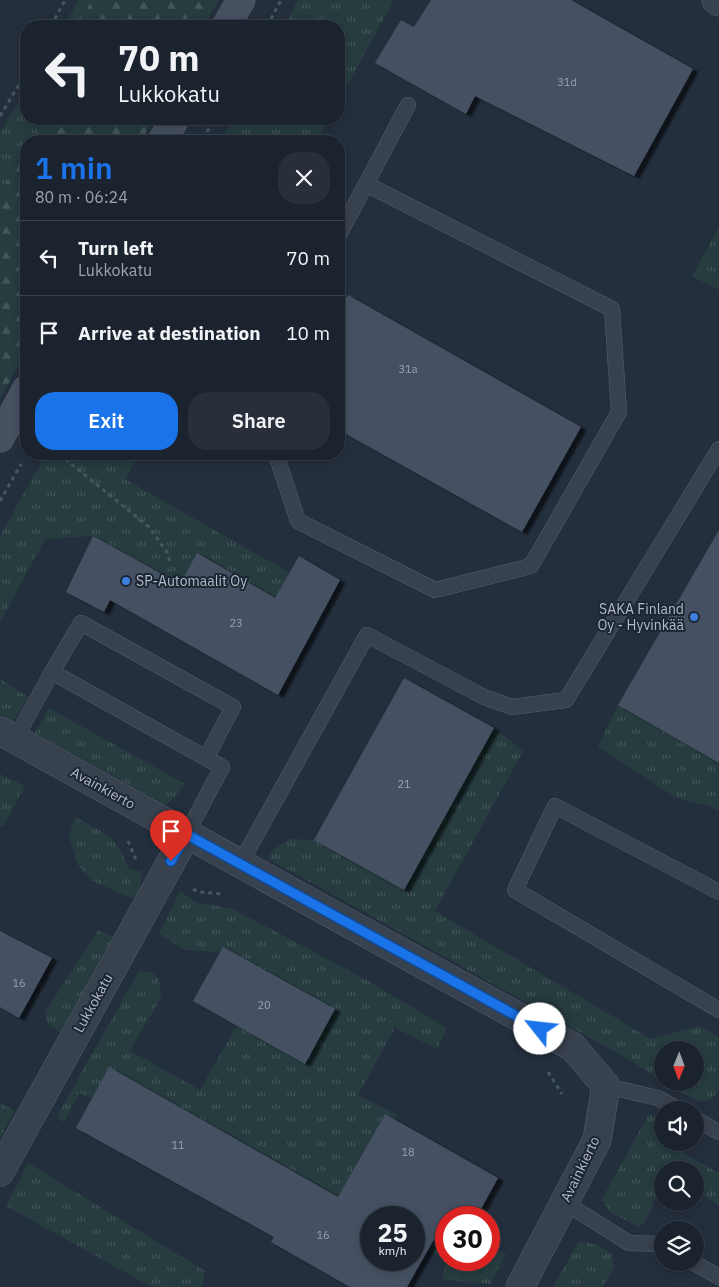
<!DOCTYPE html>
<html lang="en">
<head>
<meta charset="utf-8">
<style>
  :root { --surface:#1b232e; --page:#282f3a; --text:#f1f3f6; --muted:#a0a4aa; --line:#39404a; --accent:#1a73e8 }
  body { margin:0; font-family:"IBM Plex Sans",sans-serif; background:var(--page); color:var(--text); height:100vh; display:flex; flex-direction:column; font-size:19px; white-space:nowrap }
  * { box-sizing:border-box; margin:0 }
  p { font-size:16px; color:var(--muted) }
  .icon { flex:none; width:28px; height:28px; fill:none; stroke:currentColor; stroke-width:2; stroke-linecap:round; stroke-linejoin:round }
  .map { position:relative; flex:1; overflow:hidden }
  .details { position:absolute; left:20px; top:135px; width:325px; height:325px; display:flex; flex-direction:column; background:var(--surface); border-radius:20px; box-shadow:0 2px 8px #0003,0 0 0 1px var(--line) }
  .details>* { flex:none }
  .top-card { position:absolute; left:20px; top:20px; width:325px; height:105px; border-radius:20px; box-shadow:0 2px 8px #0003,0 0 0 1px var(--line); background:#1b232e; color:var(--text); overflow:hidden }
  .needle { width:32px; rotate:181deg }
  .controls { position:absolute; left:654px; top:1041px; display:grid; gap:10px }
  .controls a { display:grid; place-items:center; width:50px; height:50px; border-radius:50%; background:var(--surface); box-shadow:0 2px 8px #0003,0 0 0 1px var(--line); font-size:25px }
  .speed { position:absolute; left:360px; top:1206px; display:flex; gap:10px; font-size:25px; font-weight:700; text-align:center }
  .speed>* { display:grid; place-content:center; width:65px; height:65px; border-radius:50%; background:var(--surface); box-shadow:0 2px 8px #0003,0 0 0 1px var(--line); line-height:1 }
  .speed small { font-size:12px; font-weight:400 }
  .speed .limit { border:8px solid #d22; background:#fff; color:#111 }
  .pin { position:absolute; display:grid; place-items:center; width:42px; height:42px; color:#fff; margin:-51px -21px; border-radius:50% 50% 50% 0; rotate:-45deg; box-shadow:0 0 5px #0007 }
  .pin .icon { rotate:45deg }
  .me { position:absolute; width:55px; margin:-28px; rotate:299deg; stroke-linejoin:round; filter:drop-shadow(0 0 4px #0008) }
  .turn { display:flex; align-items:center; gap:18px; height:105px; padding:0 15px; font-size:22px }
  .turn .icon { width:65px; height:65px; stroke-width:2.5 }
  .turn b { display:block; font-size:35px; line-height:42px }
  .round { display:grid; place-items:center; flex:none; width:52px; height:52px; border-radius:20px; background:var(--page) }
  .headline { display:flex; align-items:center; justify-content:space-between; height:85px; padding:0 15px }
  h1 { font-size:30px; font-weight:600; line-height:38px; color:var(--accent) }
  .action { display:flex; gap:10px; margin-top:auto; padding:10px 15px }
  .action a { flex:1; height:58px; border-radius:20px; background:var(--accent); color:#fff; font-size:20px; font-weight:600; line-height:58px; text-align:center }
  .action a+a { background:var(--page); color:var(--text) }
  ul { padding:0; list-style:none }
  li { display:flex; align-items:center; gap:15px; height:75px; padding:0 15px; border-top:1px solid var(--line) }
  li div { flex:1 }
  li b { display:block; font-size:19px }
  li em { font-style:normal }
  .map>svg:first-child { display:block }
</style>
</head>
<body>
<div class="map">
<svg width="719" height="1287" viewBox="0 0 719 1287">
  <defs>
    <pattern id="grass-tufts" width="24" height="20" patternUnits="userSpaceOnUse" patternTransform="scale(1.25)"><rect width="24" height="20" fill="#263c3f"/><path d="M3 7l-1-3M5 7V3M7 7l1-3M15 17l-1-3M17 17v-4M19 17l1-3" fill="none" stroke="#435659"/></pattern>
    <pattern id="forest-firs" width="22" height="20" patternUnits="userSpaceOnUse" patternTransform="scale(1.25)"><rect width="22" height="20" fill="#263c3f"/><path d="M5 1l3.5 6h-7zM16 11l3.5 6h-7z" fill="#435659"/></pattern>
    <filter id="shadow"><feDropShadow dx="5.5" dy="3" stdDeviation="1" flood-color="#0009"/></filter>
  </defs>
  <rect width="100%" height="100%" fill="#242f3e"/>
  <g fill="url(#grass-tufts)">
    <path d="M79 0H91L80 26H64Z"/>
    <path d="M298 0H394L339 100V26H284Z"/>
    <path d="M26 89V119H45L31 141H26V150L0 193V133Z"/>
    <path d="M233 119H329L316 141H220Z"/>
    <path d="M719 227V290L692 276Z"/>
    <path d="M46 454H139L125 479 332 597 317 622 198 553 180 584 93 536 45 539 0 623V536Z"/>
    <path d="M0 679 28 697 13 722 0 715Z"/>
    <path d="M618 705 719 763V811L709 806 677 798 598 747Z"/>
    <path d="M49 708 185 784 175 797 166 805 35 733Z"/>
    <path d="M494 728 523 751 435 911 651 1039 699 1026 719 1037V1090L710 1100 698 1101 664 1083 695 1082V1050H662V1081L630 1060 267 858 274 849 289 839 314 840 404 890Z"/>
    <path d="M0 774 25 786 3 827 0 825Z"/>
    <path d="M75 817C104 833 117 836 129 869L142 872 140 889 133 899 93 881 78 865 69 837Z"/>
    <path d="M180 891 197 903 231 908 363 978 447 1028 437 1049 395 1028 358 1095 398 1115 395 1120 384 1115 354 1168 446 1219V1260L414 1240V1218L375 1217 109 1067 92 1098 79 1093 64 1122 56 1118 139 971 153 973 159 980 161 998 130 1051 200 1090 237 1025 305 1063 335 1010 220 952 185 950 159 934Z"/>
    <path d="M98 930 113 937 60 1033 46 1022V1011Z"/>
    <path d="M0 1103 15 1111 0 1138Z"/>
    <path d="M649 1114 662 1120V1142L688 1143 683 1153 719 1173V1205L695 1191V1170H662V1184L645 1222 638 1227 610 1212 602 1199Z"/>
    <path d="M28 1163 205 1271 202 1287H152L6 1206Z"/>
    <path d="M579 1241 598 1245 612 1254 614 1267 603 1287H553Z"/>
    <path d="M489 1244 506 1254 490 1284 442 1279 447 1260H489Z"/>
  </g>
  <g fill="url(#forest-firs)">
    <path d="M91 0H219L204 26H80Z"/>
    <path d="M45 119H154L141 141H31Z"/>
    <path d="M26 150V351L0 399V193Z"/>
  </g>
  <g fill="#455162" fill-rule="evenodd" filter="url(#shadow)">
    <path d="M431 0H571L693 69 634 176 475 96 466 114 375 63 401 20 414 27Z"/>
    <path d="M348 295 581 427 522 532 339 430V311Z"/>
    <path d="M719 530V763L618 705Z"/>
    <path d="M93 536 180 584 197 553 275 598 299 556 340 580 278 695 110 600 104 612 66 592Z"/>
    <path d="M404 678 494 728 404 890 314 840Z"/>
    <path d="M0 931 52 958 19 1018 0 1007Z"/>
    <path d="M223 947 335 1009 305 1064 193 1001Z"/>
    <path d="M109 1067 338 1197 385 1114 498 1178 476 1218H446L407 1287H350L271 1242 274 1237 76 1128ZM371 1218H414V1260H371Z"/>
  </g>
  <g fill="none" stroke-linecap="round" stroke-linejoin="round">
    <defs>
      <g id="lane">
        <path d="M366 184 408 105"/>
        <path d="M276 454 298 521 435 590 531 566 619 412 612 309 366 184 339 235"/>
        <path d="M52 672 81 623 233 707 206 758"/>
        <path d="M15 739 52 672 222 767 186 835"/>
        <path d="M240 864 367 635 484 697 512 707 566 700 719 449"/>
        <path d="M719 892 555 806 515 890 719 1010"/>
        <path d="M606 1086 658 1098 679 1110"/>
        <path d="M695 1119 719 1132"/>
        <path d="M564 1202 629 1243 658 1244 662 1247"/>
        <path d="M692 1262 719 1277"/>
      </g>
      <g id="street">
        <path d="M716 0 719 2"/>
        <path d="M0 731 573 1047 606 1086 597 1140 520 1287"/>
        <path d="M0 1172 186 835"/>
      </g>
      <g id="secondary">
        <path d="M226 26 241 0"/>
        <path d="M162 141 175 119"/>
        <path d="M0 438 26 390"/>
      </g>
    </defs>
    <use href="#lane" stroke="#565f6c" stroke-width="16"/>
    <use href="#street" stroke="#565f6c" stroke-width="29"/>
    <use href="#secondary" stroke="#565f6c" stroke-width="29"/>
    <g stroke="#44595c" stroke-width="3" stroke-dasharray="4 4" stroke-linecap="butt">
      <path d="M271 19 281 0"/>
      <path d="M51 26 65 0"/>
      <path d="M0 116 26 73"/>
      <path d="M207 132 215 119"/>
      <path d="M59 454 149 527 167 552 170 562"/>
      <path d="M0 501 21 464"/>
      <path d="M128 841 136 860"/>
      <path d="M193 889 199 892 223 894"/>
      <path d="M548 1072 562 1094"/>
    </g>
    <use href="#lane" stroke="#38414e" stroke-width="15"/>
    <use href="#street" stroke="#38414e" stroke-width="28"/>
    <use href="#secondary" stroke="#465061" stroke-width="28"/>
  </g>
  <g fill="none" stroke-linecap="round" stroke-linejoin="round">
    <defs>
      <path id="route" d="M171 861 186 834 540 1029"/>
    </defs>
    <use href="#route" stroke="#114b97" stroke-width="12"/>
    <use href="#route" stroke="#1a73e8" stroke-width="9"/>
  </g>
  <g fill="#3f7fe0" stroke="#1d2633" stroke-width="2">
    <circle cx="126" cy="581" r="5"/>
    <circle cx="694" cy="617" r="5"/>
  </g>
  <g text-anchor="middle" dominant-baseline="central" stroke-width="4" stroke-linejoin="round" paint-order="stroke">
    <g font-size="11" fill="#98a1af">
      <text x="567" y="82">31d</text>
      <text x="408" y="369">31a</text>
      <text x="236" y="623">23</text>
      <text x="404" y="784">21</text>
      <text x="19" y="983">16</text>
      <text x="264" y="1005">20</text>
      <text x="178" y="1145">11</text>
      <text x="408" y="1152">18</text>
      <text x="323" y="1235">16</text>
    </g>
    <g font-size="14" fill="#b4bcc9" stroke="#1d2633" text-anchor="start">
      <text x="136" y="581">SP-Automaalit Oy</text>
      <text x="684" y="609" text-anchor="end">SAKA Finland<tspan x="684" dy="16">Oy - Hyvinkää</tspan></text>
    </g>
    <g font-size="14" fill="#b4bcc9" stroke="#1d2633">
      <text transform="translate(103 788) rotate(29)">Avainkierto</text>
      <text transform="translate(93 1003) rotate(-61)">Lukkokatu</text>
      <text transform="translate(580 1169) rotate(-64)">Avainkierto</text>
    </g>
  </g>
</svg>
<div class="controls">
<a><svg class="needle" viewBox="-14 -14 28 28"><path d="M0-13l5 13h-10z" fill="#e53935"/><path d="M0 13l5-13h-10z" fill="#a0a4aa"/></svg></a>
<a><svg class="icon" aria-label="sound" viewBox="0 0 24 24"><path d="M4 9h4l5-4v14l-5-4H4zM17 9q2 3 0 6"/></svg></a>
<a><svg class="icon" aria-label="search" viewBox="0 0 24 24"><circle cx="10" cy="10" r="6"/><path d="M15 15l6 6"/></svg></a>
<a><svg class="icon" aria-label="layers" viewBox="0 0 24 24"><path d="M12 4l9 5-9 5-9-5zM3 14l9 5 9-5"/></svg></a>
</div>
<div class="speed"><div>25<small>km/h</small></div><div class="limit">30</div></div>
<div class="pin" style="left:171px;top:861px;background:#d93025"><svg class="icon" aria-label="arrive" viewBox="0 0 24 24"><path d="M6 21V4h12l-3 4 3 4H6"/></svg></div>
<svg class="me" style="left:540px;top:1029px" viewBox="-20 -20 40 40"><circle r="19" fill="#fff"/><path d="M0-13L10 11 0 6-10 11z" fill="#1a73e8"/></svg>
<div class="top-card">
<div class="turn"><svg class="icon" aria-label="left" viewBox="0 0 24 24"><path d="M17 20v-9H6M10 6l-5 5 5 5"/></svg><div><b>70 m</b>Lukkokatu</div></div>
</div>
<section class="details">
<div class="headline"><div><h1>1 min</h1><p>80 m · 06:24</p></div><a class="round"><svg class="icon" aria-label="close" viewBox="0 0 24 24"><path d="M6 6l12 12M18 6L6 18"/></svg></a></div>
<ul>
<li><svg class="icon" aria-label="left" viewBox="0 0 24 24"><path d="M17 20v-9H6M10 6l-5 5 5 5"/></svg><div><b>Turn left</b><p>Lukkokatu</p></div><em>70 m</em></li>
<li><svg class="icon" aria-label="arrive" viewBox="0 0 24 24"><path d="M6 21V4h12l-3 4 3 4H6"/></svg><div><b>Arrive at destination</b></div><em>10 m</em></li>
</ul>
<div class="action"><a>Exit</a><a>Share</a></div>
</section>
</div>
</body>
</html>
